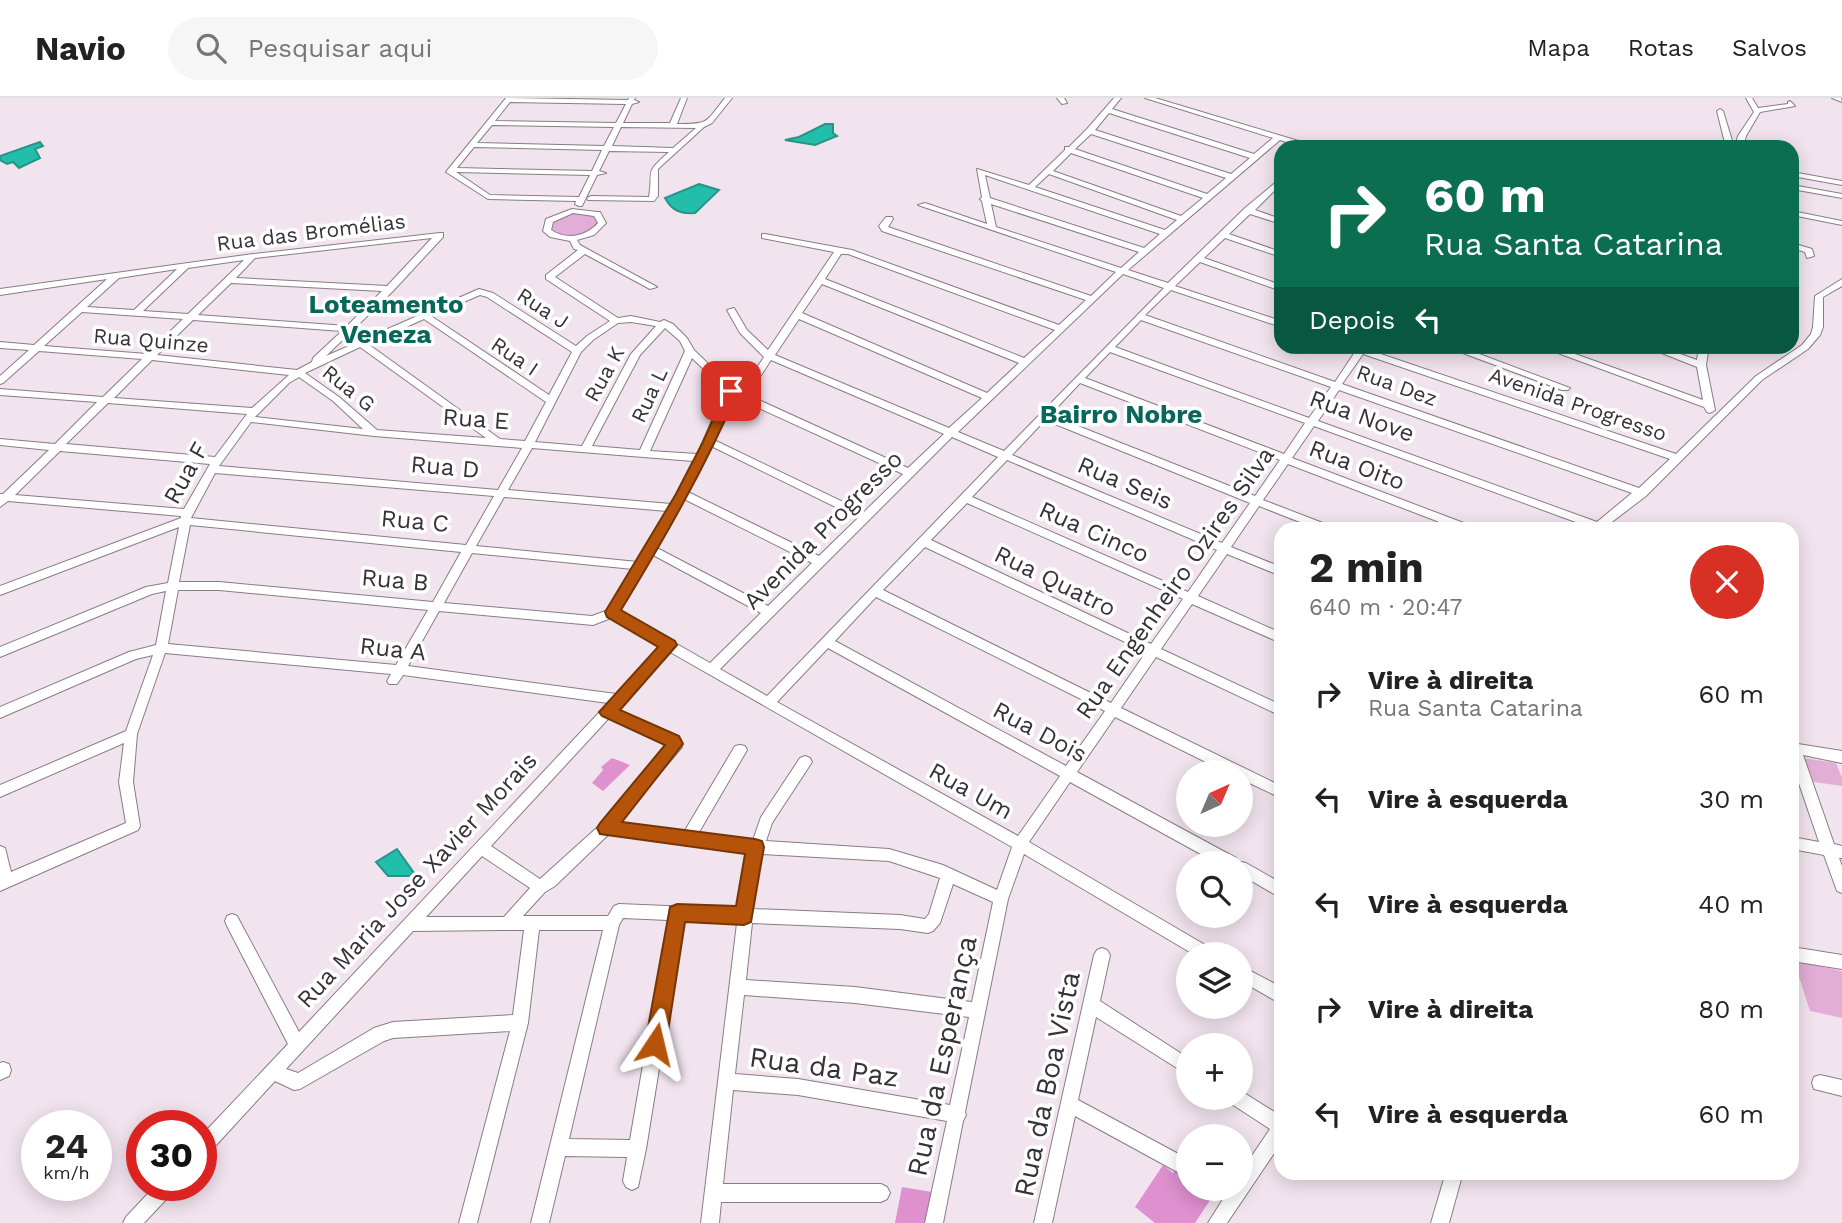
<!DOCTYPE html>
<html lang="pt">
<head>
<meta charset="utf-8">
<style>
  :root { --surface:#fff; --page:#f6f6f6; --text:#222; --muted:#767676; --line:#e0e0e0 }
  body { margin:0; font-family:"Work Sans",sans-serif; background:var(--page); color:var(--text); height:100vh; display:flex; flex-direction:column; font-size:26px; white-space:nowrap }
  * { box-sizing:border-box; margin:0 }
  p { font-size:23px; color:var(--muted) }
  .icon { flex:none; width:38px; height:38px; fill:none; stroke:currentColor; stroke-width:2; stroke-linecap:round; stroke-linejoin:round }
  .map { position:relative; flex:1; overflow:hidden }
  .side { position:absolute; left:1274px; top:424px; width:525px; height:658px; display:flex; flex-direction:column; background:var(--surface); border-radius:21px; box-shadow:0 4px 18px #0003 }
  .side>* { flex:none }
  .banner { position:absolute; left:1274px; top:42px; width:525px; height:214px; border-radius:21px; box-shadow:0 4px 18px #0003; background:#0b6e4f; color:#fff; overflow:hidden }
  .needle { width:46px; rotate:44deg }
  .tools { position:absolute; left:1176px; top:662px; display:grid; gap:14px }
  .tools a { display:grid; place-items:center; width:77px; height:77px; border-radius:50%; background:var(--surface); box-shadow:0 4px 18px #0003; font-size:35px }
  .speed { position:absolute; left:21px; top:1012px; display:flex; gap:14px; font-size:35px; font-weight:700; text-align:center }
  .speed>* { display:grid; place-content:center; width:91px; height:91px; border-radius:50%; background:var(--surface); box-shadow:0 4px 18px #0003; line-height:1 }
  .speed small { font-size:18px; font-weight:400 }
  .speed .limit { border:10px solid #d22; background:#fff; color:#111 }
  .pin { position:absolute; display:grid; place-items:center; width:60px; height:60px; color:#fff; margin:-30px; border-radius:14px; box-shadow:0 4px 10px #0006 }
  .me { position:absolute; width:77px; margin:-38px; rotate:10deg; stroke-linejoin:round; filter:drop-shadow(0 0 5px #0008) }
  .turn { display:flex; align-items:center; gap:24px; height:147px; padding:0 35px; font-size:32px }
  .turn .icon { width:91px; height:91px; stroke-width:2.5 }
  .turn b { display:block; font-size:49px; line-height:60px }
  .then { display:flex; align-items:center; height:66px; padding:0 35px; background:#0003; gap:14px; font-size:26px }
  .round { display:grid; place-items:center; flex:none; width:74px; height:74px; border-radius:37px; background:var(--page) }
  .summary { display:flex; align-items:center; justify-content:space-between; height:119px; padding:0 35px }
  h1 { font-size:42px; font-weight:700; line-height:52px }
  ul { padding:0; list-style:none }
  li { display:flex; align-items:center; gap:21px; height:105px; padding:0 35px }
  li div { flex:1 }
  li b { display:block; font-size:26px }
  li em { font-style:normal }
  header { display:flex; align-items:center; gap:42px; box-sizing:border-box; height:98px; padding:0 35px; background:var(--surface); border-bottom:2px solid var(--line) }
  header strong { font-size:33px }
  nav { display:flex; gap:38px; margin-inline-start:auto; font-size:24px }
  .search { width:490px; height:63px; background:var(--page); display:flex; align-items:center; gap:18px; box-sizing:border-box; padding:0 24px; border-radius:38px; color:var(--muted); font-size:26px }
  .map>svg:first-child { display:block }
</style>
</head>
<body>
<header>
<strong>Navio</strong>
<div class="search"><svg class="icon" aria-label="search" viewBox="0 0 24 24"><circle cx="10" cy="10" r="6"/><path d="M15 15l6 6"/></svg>Pesquisar aqui</div>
<nav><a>Mapa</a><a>Rotas</a><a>Salvos</a></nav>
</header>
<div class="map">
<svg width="1842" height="1125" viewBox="0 0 1842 1125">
  <rect width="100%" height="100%" fill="#f2e4ef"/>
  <g fill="#e2aed7">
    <path d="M576 114 590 116 598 122 596 130C580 138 567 141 551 132V125Z"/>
    <path d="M1804 660 1836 665 1842 680V688L1814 684Z"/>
    <path d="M1794 863 1842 873V920L1810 913Z"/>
  </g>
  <g fill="#de90cf">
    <path d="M612 660 630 667 603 693 592 685 603 672 601 669Z"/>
    <path d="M1188 1053V1090H1218L1195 1125H1155L1135 1109 1163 1067 1173 1075Z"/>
    <path d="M902 1089 932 1094 925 1125H895Z"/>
  </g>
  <g fill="#22beaa" stroke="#289487" stroke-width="2">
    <path d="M825 26H833V35L837 38 815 47 785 42 799 39Z"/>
    <path d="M40 44 43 48 35 51 40 60 19 70 13 64 7 66 0 62V58Z"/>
    <path d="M699 86 719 92 695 115C681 116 672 113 665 100Z"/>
    <path d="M397 751 414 775 409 778H388L376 764Z"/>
  </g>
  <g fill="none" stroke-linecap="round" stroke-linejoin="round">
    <defs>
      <g id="minor">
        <path d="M506 0 628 2 629 0H635L634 2 639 4 632 6 623 25H670L681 0H687L677 26C710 26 705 25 725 0H732L712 25 704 29 658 71V98L654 103 588 102 587 100 591 98 649 99C654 70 643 77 669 54L609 53 599 73 606 75 597 77 582 108H579L575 106 576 103 488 101 446 74ZM510 4 626 6 616 25 495 23ZM492 27 614 29 604 48 477 45ZM621 29 696 30 673 50 612 48ZM474 49 602 52 592 73 457 70ZM456 74 590 77 579 99 490 97Z"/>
        <path d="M1057 0H1064L1067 5 1062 6Z"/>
        <path d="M1114 0H1121L1112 11 1254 56 1273 40 1145 0H1155L1312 47 1313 49H1301L1280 42 1128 172 1168 185 1245 110 1281 80V86L1255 112 1281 121V126L1250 116 1229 136 1281 154V159L1225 140 1204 160 1281 187V193L1200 164 1175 188 1281 223V229L1171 192 1145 217 1335 284 1355 254 1343 248H1368L1366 251 1676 356 1756 278 1802 247 1811 236 1813 229 1815 198 1842 181V188L1823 199V229L1820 237 1808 251 1762 282 1646 398 1604 430H1592L1314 328 1292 360 1469 427 1470 430H1455L1288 366 1263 402 1328 427 1329 430H1315L1259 408 1231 449 1281 469V478L1227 456 1198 498 1281 535V545L1192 506 1161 551 1281 607V618L1156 559 1121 610 1281 688V700L1241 681V674H1226L1115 619 1077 674 1236 760 1238 765 1241 764 1246 765 1281 785V800L1241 777V765H1217L1070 684 1029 744 1212 851 1214 856H1193L1024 756 1008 801 965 1014 966 1017 963 1023 943 1125H925L947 1023 798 997 733 992 723 1086H881L887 1089 890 1095 887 1101 881 1104H721L719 1125H701L737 825 683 822 646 1051 638 1089 632 1092 626 1089 623 1083 627 1059 565 1058 549 1125H531L603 832H539L528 925 477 1125H459L510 933 393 940 384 943 300 991 294 992 275 983 207 1057 201 1059V1038L288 946 227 828 225 823 227 818 232 816 237 818 299 934 608 605 403 577 397 586H389L387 583 391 576 165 555 137 636 133 684 140 728 138 732 0 793V748L5 750 11 774 126 725 119 684 124 645 0 699V687L126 633 153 557 136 561 0 620V609L129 554 156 547 166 493 152 496 0 559V549L146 489 168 485 179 429 0 497V488L181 420V418L8 403 0 409V396H3L49 352 0 347V341L55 346 97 304 0 297V291L103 299 142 261 39 253 3 285 0 286V278L29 252 0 250V244L34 247 107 181 0 197V191L253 156 440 135H443V139L393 193 326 258 479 191 493 195 576 248 587 238 610 223 546 181V177L578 152 574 151 570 143 550 139 543 133 546 121 572 111 597 114H600L606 125 594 137 577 142 580 147 657 189 650 191 585 156 555 179 618 220 631 218 660 224 664 222 673 226 687 240 694 252 734 291 741 294 764 259 740 235 727 212 734 210 747 232 768 252 834 154 762 140V136H765L852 152 1059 227 1086 202 882 133 879 128 886 119H892L893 121 888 129 1091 198 1116 174 918 107 925 105 987 126 982 103 980 101 982 99 977 71 1029 87 1065 52V49H1069L1087 31ZM1109 15 1250 60 1231 76 1095 32ZM1091 36 1226 80 1207 96 1075 51ZM1071 55 1203 100 1181 118 1053 73ZM1049 76 1177 122 1165 132 1035 89ZM985 77 1160 136 1144 150 990 100ZM991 106 1139 154 1121 170 996 129ZM573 115 594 118 598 125C586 139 566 142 551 132L553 124ZM432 140 387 188 236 180 255 160ZM841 156H848L1055 232 1024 260 825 181ZM244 162 188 216 143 213 188 170ZM177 171 134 212 87 209 119 180ZM1123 176 1164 190 1004 353 958 334ZM231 185 382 193 347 228 198 217ZM822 186 1019 265 987 295 802 215ZM480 197 487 199 572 254 549 297 431 218ZM82 214 183 221 147 256 44 248ZM424 221 546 304 525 343 500 341 368 246ZM799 221 982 300 949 330 775 257ZM193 222 342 233 313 260 312 264 297 272 157 257ZM1141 222 1331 289 1309 320 1115 249ZM631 224 656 228 631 256 582 348 535 344 581 254 593 242 618 225ZM665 230 680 243 685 253 640 352 592 348 640 257ZM360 249 486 340 377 332 339 299 305 275ZM1110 254 1305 325 1284 356 1085 280ZM1363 256 1670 361 1639 390 1342 286ZM692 260 726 293 697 356 650 353ZM152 262 289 277 252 310 114 300ZM771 262 944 336 908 370 748 297ZM299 279 333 303 363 331 255 319 289 285ZM1080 285 1280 362 1255 398 1050 317ZM1339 292 1632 395 1597 424 1318 323ZM734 298 739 301 903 376 864 414 714 342ZM108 305 247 316 215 359 66 346ZM1045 322 1250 405 1222 445 1012 357ZM251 324 374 338 522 350 498 392 219 368ZM952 339 998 359 767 598 720 571ZM711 348 858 420 819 458 688 394ZM532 350 693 363 671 406 508 392ZM60 353 210 366 184 411 15 397ZM1007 362 1217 452 1188 494 972 399ZM215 375 494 398 466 447 191 420ZM504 399 667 413 638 464 476 448ZM684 401 812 465 768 508 657 450ZM967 405 1183 501 1151 546 931 442ZM190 427 461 454 433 504 219 484H179ZM925 449 1146 554 1111 605 883 492ZM472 455 633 471 608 512 592 518 444 505ZM653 457 761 515 710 565 619 513ZM178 492H219L428 512 396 567 168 546ZM876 499 1105 613 1066 668 835 543ZM439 513 593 527 611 520 660 549 616 596 408 568ZM828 550 1060 678 1018 738 777 604ZM670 554 1012 749 997 792 943 767 889 751 766 743 772 725 812 664 810 660 805 658 800 660 761 719 753 742 698 736 747 652 745 648 740 647 735 648 684 734 618 725 682 649 677 639 616 612ZM609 620 668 648 601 726 540 781 491 748ZM609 736 682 746 687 748 690 747 748 754 744 768 739 811 619 806 614 808 608 818H523L545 794 555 788ZM762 756 889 763 940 780 929 816 925 821 900 817 753 811 758 768ZM482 758 530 790 504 819H426ZM953 786 993 804 972 904 855 889 746 882 752 825 900 831 928 835 933 833 940 825ZM623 820 668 822 630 1042 569 1041 619 827ZM502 832H524L513 917 393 924 374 930 298 975 286 971 413 833ZM744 897 855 905 969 919 950 1007 798 981 735 976Z"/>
        <path d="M1746 0H1752L1758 10 1788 6V4L1790 3 1795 8 1760 14 1746 38 1743 49H1735L1738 38 1754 14Z"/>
        <path d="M1832 0H1841L1842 4Z"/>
        <path d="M1720 11 1723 13 1734 49H1726L1717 13Z"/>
        <path d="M1792 74 1842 83V87L1792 78Z"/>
        <path d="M1792 87 1842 96V100L1792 91Z"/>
        <path d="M1792 113 1842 123V127L1792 117Z"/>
        <path d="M1792 145 1812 151 1814 158 1807 160 1805 154 1792 150Z"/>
        <path d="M1444 248H1458L1570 290 1568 292H1562Z"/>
        <path d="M1539 248H1553L1703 302 1697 269 1644 248H1658L1697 262 1699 248H1709L1706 267 1715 312 1710 315 1707 314 1704 309Z"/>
        <path d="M1792 641 1797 642 1798 646 1842 653V665L1803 657 1834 746 1842 748V760H1839L1842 768V795L1837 793 1824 757 1792 751V739L1819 744 1792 665Z"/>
        <path d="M1792 849 1842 857V871L1792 863Z"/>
        <path d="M1102 850 1107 852 1110 857 1100 903 1188 960V977L1096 919 1078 1002 1184 1059 1187 1065 1184 1071 1178 1074 1172 1071 1075 1018 1052 1125H1034L1094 857 1097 852Z"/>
        <path d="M1241 868 1281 889V906L1241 883Z"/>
        <path d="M3 964 9 966 11 972 9 978 0 982V965Z"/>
        <path d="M1820 977 1842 982V998L1814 991 1812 985 1814 979Z"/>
        <path d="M1241 993 1281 1018V1045L1227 1125H1208L1230 1090H1241V1074L1270 1031 1230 1005 1228 999H1241Z"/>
        <path d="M1446 1074H1463L1449 1125H1431Z"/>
        <path d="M156 1087H177L174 1093 144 1125H123L126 1119Z"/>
      </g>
    </defs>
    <use href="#minor" stroke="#897c86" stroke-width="2"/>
    <use href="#minor" fill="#fff" fill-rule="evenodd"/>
  </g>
  <path fill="#b45309" stroke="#753606" stroke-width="2" d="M731 289 738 293C705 370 664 441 621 512L675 543 677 547 620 612 679 638 683 646 622 724 755 741 762 743 764 749 751 824 744 827 685 824 666 946 663 953 655 956 648 953 645 946 670 809 677 806 736 808 745 756 600 736 597 730 600 725 665 647 602 618 599 614 658 549 607 519 605 514 676 396 703 344 725 293Z"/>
  <g text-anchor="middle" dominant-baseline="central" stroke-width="7" stroke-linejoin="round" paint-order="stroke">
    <g font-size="21" fill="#373236" stroke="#fff">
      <text transform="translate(311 134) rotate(-7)">Rua das Bromélias</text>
      <text transform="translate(543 210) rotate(33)">Rua J</text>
      <text transform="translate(151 242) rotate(5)">Rua Quinze</text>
      <text transform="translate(515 258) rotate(34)">Rua I</text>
      <text transform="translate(604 276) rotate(-61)">Rua K</text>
      <text transform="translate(1397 287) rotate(20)">Rua Dez</text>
      <text transform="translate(349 290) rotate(39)">Rua G</text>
      <text transform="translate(649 297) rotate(-65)">Rua L</text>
      <text transform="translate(1578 306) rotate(19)">Avenida Progresso</text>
    </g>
    <g font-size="24" fill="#373236" stroke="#fff">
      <text transform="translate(1362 318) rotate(20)">Rua Nove</text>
      <text transform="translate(476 321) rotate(4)">Rua E</text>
      <text transform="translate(1357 367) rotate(21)">Rua Oito</text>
      <text transform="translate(445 369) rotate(5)">Rua D</text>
      <text transform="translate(186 375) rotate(-61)">Rua F</text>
      <text transform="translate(1125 385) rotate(23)">Rua Seis</text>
      <text transform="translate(415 423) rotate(5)">Rua C</text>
      <text transform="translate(823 432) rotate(-45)">Avenida Progresso</text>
      <text transform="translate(1094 434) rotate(24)">Rua Cinco</text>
      <text transform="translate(395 482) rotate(5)">Rua B</text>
      <text transform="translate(1055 483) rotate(26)">Rua Quatro</text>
      <text transform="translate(1175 485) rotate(-55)">Rua Engenheiro Ozires Silva</text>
      <text transform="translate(393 551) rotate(6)">Rua A</text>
      <text transform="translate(1040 634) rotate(28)">Rua Dois</text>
      <text transform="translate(971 693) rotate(29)">Rua Um</text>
      <text transform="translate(417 782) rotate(-47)">Rua Maria Jose Xavier Morais</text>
    </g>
    <g font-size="26" font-weight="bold" fill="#09665a" stroke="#fff">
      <text x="386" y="206">Loteamento<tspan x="386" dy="30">Veneza</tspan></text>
    </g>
    <g font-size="26" font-weight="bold" fill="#09665a" stroke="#fff">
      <text x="1121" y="316">Bairro Nobre</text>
    </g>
    <g font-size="28" fill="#373236" stroke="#fff">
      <text transform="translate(942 958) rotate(-78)">Rua da Esperança</text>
      <text transform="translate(824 969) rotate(8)">Rua da Paz</text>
      <text transform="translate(1047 986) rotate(-78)">Rua da Boa Vista</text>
    </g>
  </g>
</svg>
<div class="tools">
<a><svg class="needle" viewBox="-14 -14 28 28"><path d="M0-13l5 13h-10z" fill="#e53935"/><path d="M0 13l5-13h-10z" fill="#767676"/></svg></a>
<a><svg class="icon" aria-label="search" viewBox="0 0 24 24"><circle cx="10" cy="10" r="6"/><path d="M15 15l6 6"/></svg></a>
<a><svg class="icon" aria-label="layers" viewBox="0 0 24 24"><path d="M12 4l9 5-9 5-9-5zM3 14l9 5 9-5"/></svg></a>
<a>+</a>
<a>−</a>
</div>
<div class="speed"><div>24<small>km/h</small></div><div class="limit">30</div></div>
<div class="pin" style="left:731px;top:293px;background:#d93025"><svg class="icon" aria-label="arrive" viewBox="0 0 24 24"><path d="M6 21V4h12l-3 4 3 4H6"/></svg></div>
<svg class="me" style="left:655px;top:946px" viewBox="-20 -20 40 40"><path d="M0-17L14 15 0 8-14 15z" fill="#b45309" stroke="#fff" stroke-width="4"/></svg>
<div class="banner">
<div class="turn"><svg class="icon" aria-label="right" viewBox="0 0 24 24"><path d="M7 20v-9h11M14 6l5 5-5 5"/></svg><div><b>60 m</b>Rua Santa Catarina</div></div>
<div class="then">Depois<svg class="icon" aria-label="left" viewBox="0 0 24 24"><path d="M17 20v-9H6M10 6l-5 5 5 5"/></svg></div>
</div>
<section class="side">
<div class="summary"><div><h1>2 min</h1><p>640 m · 20:47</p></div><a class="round" style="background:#d93025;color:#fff"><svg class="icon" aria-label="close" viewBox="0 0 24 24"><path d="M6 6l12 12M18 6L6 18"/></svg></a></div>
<ul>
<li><svg class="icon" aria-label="right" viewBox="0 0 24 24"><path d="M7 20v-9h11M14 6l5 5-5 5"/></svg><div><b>Vire à direita</b><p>Rua Santa Catarina</p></div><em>60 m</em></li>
<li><svg class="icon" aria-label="left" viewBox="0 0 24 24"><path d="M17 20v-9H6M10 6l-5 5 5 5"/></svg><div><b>Vire à esquerda</b></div><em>30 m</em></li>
<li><svg class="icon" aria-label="left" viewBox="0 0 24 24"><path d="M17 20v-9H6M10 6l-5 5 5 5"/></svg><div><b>Vire à esquerda</b></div><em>40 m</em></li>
<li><svg class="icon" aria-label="right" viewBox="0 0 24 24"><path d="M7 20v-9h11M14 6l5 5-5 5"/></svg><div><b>Vire à direita</b></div><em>80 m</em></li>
<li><svg class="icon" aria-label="left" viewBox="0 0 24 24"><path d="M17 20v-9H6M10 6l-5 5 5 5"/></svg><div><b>Vire à esquerda</b></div><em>60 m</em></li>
</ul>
</section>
</div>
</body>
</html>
